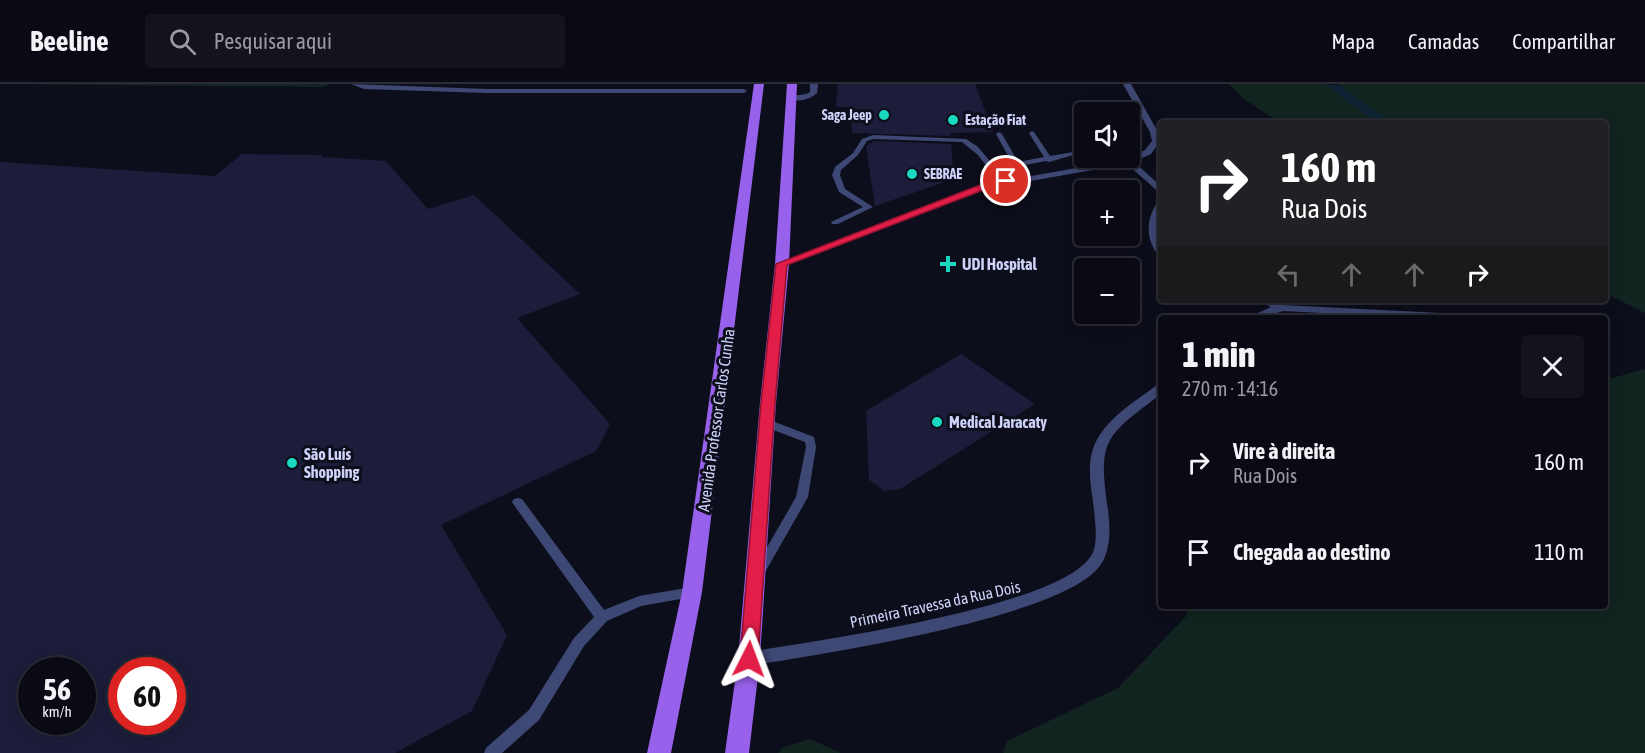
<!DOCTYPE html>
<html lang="pt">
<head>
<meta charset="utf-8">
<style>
  :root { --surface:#0a0a14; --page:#13131d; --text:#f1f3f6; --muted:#999aa0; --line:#2a2b34 }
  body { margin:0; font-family:"Asap Condensed",sans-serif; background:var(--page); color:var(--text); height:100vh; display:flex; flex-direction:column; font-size:22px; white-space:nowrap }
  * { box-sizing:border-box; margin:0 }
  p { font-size:20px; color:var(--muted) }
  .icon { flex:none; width:33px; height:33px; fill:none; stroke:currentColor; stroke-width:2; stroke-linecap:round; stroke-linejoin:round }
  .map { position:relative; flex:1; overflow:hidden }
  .panel { position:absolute; left:1158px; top:231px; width:450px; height:294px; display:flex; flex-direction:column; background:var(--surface); border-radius:6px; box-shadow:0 3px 15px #0003,0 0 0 2px var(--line) }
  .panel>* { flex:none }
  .top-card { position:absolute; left:1158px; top:36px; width:450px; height:183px; border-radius:6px; box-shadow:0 3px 15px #0003,0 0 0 2px var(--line); background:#202124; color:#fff; overflow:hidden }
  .buttons { position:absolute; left:1074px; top:18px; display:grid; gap:12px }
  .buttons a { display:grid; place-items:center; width:66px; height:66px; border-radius:6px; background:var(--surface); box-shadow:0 3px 15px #0003,0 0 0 2px var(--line); font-size:30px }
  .speed { position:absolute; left:18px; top:573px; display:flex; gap:12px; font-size:30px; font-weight:700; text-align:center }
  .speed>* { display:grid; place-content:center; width:78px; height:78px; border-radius:50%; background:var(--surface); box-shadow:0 3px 15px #0003,0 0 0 2px var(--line); line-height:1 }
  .speed small { font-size:15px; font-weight:400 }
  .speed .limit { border:9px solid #d22; background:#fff; color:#111 }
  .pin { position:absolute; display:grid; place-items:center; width:51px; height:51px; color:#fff; margin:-26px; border:3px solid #fff; border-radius:50%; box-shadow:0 2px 6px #0007 }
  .me { position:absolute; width:66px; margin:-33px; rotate:3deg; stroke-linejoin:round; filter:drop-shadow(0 0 4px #0008) }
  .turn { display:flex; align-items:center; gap:21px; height:126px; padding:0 24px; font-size:27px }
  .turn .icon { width:78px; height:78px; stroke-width:2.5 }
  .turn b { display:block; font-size:42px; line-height:51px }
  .lanes { display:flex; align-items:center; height:57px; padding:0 24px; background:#0003; justify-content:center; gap:30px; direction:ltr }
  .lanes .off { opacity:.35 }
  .round { display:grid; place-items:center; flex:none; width:63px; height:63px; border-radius:6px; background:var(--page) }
  .head { display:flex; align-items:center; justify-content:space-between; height:102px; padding:0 24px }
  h1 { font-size:36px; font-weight:800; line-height:45px }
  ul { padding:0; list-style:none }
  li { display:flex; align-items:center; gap:18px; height:90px; padding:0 24px }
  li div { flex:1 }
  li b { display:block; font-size:22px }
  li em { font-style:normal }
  header { display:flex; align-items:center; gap:36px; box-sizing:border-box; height:84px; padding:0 30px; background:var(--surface); border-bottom:2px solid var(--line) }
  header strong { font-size:28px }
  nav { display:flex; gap:33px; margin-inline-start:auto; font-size:21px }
  .search { width:420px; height:54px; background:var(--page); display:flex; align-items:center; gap:15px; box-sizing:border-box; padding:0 21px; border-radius:6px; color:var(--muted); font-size:22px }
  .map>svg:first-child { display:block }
</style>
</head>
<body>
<header>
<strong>Beeline</strong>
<div class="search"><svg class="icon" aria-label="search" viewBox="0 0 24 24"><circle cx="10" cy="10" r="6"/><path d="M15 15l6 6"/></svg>Pesquisar aqui</div>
<nav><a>Mapa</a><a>Camadas</a><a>Compartilhar</a></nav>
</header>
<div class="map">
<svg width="1645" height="669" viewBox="0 0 1645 669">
  <rect width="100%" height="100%" fill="#0d0e1b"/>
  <g fill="#11241f">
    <path d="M0 0H330L323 3Z"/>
    <path d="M1229 0H1325L1377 39H1280L1244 15Z"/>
    <path d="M1337 0H1645V229L1605 209V39H1391Z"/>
    <path d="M1645 285V669H1003L1007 657 1118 604 1187 531V522H1605V296Z"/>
    <path d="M810 655 841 669H778L784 663Z"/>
  </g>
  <path fill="#0e2434" d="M1325 0 1341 2 1391 39H1377Z"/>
  <g fill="#1c1d3a" fill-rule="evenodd">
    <path d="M838 0H975L993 48 950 49V52L852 49 851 23H836Z"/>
    <path d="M874 57 951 60 954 95 875 122 866 62Z"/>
    <path d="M242 70 322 71 323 73 386 77 428 125 474 111 580 210 517 234 610 340 596 367 441 441 507 551 472 627 395 669H0V78L215 92ZM32 586H82V638H32ZM122 586H172V638H122Z"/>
    <path d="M961 270 1035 320 900 405 885 407 869 396 866 327Z"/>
  </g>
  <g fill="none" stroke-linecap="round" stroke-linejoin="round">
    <g fill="#3e4874" fill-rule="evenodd">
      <path d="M351 0 487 5H744L747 7 744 9H487L364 5Z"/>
      <path d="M1032 47 1034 48 1050 72 1073 68 1077 70 1049 78 1046 77 1020 82 1017 84 1014 83 997 86 1010 97 1006 99 991 87H987V83L978 71 962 58 874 55 867 57 858 71 841 86 840 91 845 105 873 123 838 140H832L831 138 863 123 839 108 832 91 835 83 853 69 862 55 873 51 966 55 978 63 994 82 1012 79 996 50 999 48 1002 50 1018 78 1044 73 1029 49Z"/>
      <path d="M767 335 814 353 816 363 808 413 764 490 760 491 756 490 754 486 796 413 806 363 805 358 763 342 762 339 763 336Z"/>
      <path d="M518 414 522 415 604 526 639 512 692 503 697 504 698 508 697 512 692 513 641 522 607 537 584 562 539 636 502 669H484L486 664 529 626 574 554 594 533 514 421 512 418 514 415Z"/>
    </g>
    <g fill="#3e4874" fill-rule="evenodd">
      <path d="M810 0H818L817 9C809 16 798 19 788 14 794 9 803 13 810 8Z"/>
      <path d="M1123 0H1131L1158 48 1160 57 1151 70 1134 78 1161 102V110L1127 80 985 105 785 182H779L777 180 980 101 1127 75 1145 66 1152 57 1150 48Z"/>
      <path d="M1161 116C1161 127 1156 136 1157 147 1157 156 1161 163 1161 172L1158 171C1145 153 1146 136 1158 117Z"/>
      <path d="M1256 216H1270L1283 221 1480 231 1485 234H1418L1283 227 1261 234H1247L1271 223Z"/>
      <path d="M1161 300V310C1106 352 1097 354 1108 426 1110 442 1111 459 1104 475 1080 533 812 571 749 582L743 580 741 575 743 570 749 568C814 557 1058 524 1091 472 1097 463 1096 447 1095 437 1094 418 1089 400 1090 382 1091 343 1129 322 1157 301Z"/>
    </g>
    <g fill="#9861ec" fill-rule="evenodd">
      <path d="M754 0H764L702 508 671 669H647L682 508Z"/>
      <path d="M787 0H797L789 180 776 319 760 575 749 669H725L738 575 760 319 775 180Z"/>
    </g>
  </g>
  <path fill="#e11d48" stroke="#92132f" stroke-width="1.5" d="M1006 94 1009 95V99L986 105 787 181 775 319 758 575 755 580 749 583 743 580 740 575 761 319 776 180 980 101Z"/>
  <g fill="#1ad8bf" stroke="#0d0e1b" stroke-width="2">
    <circle cx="884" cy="31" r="6"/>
    <circle cx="953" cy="36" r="6"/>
    <circle cx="912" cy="90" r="6"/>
    <path d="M945 171h6v6h6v6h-6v6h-6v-6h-6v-6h6z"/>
    <circle cx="937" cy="338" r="6"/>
    <circle cx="292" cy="379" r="6"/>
  </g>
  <g text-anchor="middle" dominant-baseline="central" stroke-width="6" stroke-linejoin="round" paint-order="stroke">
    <g font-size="14" font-weight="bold" fill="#cdd2f9" stroke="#0d0e1b" text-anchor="start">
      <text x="872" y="31" text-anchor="end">Saga Jeep</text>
      <text x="965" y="36">Estação Fiat</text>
      <text x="924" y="90">SEBRAE</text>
    </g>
    <g font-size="16" font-weight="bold" fill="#cdd2f9" stroke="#0d0e1b" text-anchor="start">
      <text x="962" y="180">UDI Hospital</text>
      <text x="949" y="338">Medical Jaracaty</text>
      <text x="304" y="370">São Luís<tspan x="304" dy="18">Shopping</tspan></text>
    </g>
    <g font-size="16" fill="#cdd2f9" stroke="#0d0e1b">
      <text transform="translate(716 336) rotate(-82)">Avenida Professor Carlos Cunha</text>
      <text transform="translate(935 520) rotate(-12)">Primeira Travessa da Rua Dois</text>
    </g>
  </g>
</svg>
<div class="buttons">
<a><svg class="icon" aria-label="sound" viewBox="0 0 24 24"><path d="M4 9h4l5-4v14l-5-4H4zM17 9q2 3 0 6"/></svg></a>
<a>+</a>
<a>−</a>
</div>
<div class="speed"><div>56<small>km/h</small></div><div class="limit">60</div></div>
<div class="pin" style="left:1006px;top:97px;background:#d93025"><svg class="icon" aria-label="arrive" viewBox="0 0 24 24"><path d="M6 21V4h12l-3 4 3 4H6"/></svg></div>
<svg class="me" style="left:749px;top:575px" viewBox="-20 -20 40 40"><path d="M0-17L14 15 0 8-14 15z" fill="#e11d48" stroke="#fff" stroke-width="4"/></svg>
<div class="top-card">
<div class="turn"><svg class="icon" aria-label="right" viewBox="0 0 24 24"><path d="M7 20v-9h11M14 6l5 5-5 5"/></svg><div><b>160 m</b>Rua Dois</div></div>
<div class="lanes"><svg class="icon off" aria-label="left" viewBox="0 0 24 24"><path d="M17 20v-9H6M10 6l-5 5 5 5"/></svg><svg class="icon off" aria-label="ahead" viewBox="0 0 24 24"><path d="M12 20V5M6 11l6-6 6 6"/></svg><svg class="icon off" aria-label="ahead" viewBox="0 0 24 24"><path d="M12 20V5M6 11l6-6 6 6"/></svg><svg class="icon" aria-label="right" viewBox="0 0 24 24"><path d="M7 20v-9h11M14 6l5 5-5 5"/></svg></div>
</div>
<section class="panel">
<div class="head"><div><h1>1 min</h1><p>270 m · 14:16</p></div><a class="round"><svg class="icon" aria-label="close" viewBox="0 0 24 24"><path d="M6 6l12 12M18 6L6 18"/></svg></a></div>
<ul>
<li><svg class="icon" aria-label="right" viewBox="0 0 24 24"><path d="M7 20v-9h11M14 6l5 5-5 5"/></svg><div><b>Vire à direita</b><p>Rua Dois</p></div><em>160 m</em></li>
<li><svg class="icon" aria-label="arrive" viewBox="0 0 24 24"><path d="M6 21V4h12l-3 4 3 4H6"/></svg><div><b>Chegada ao destino</b></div><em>110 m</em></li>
</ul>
</section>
</div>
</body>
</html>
